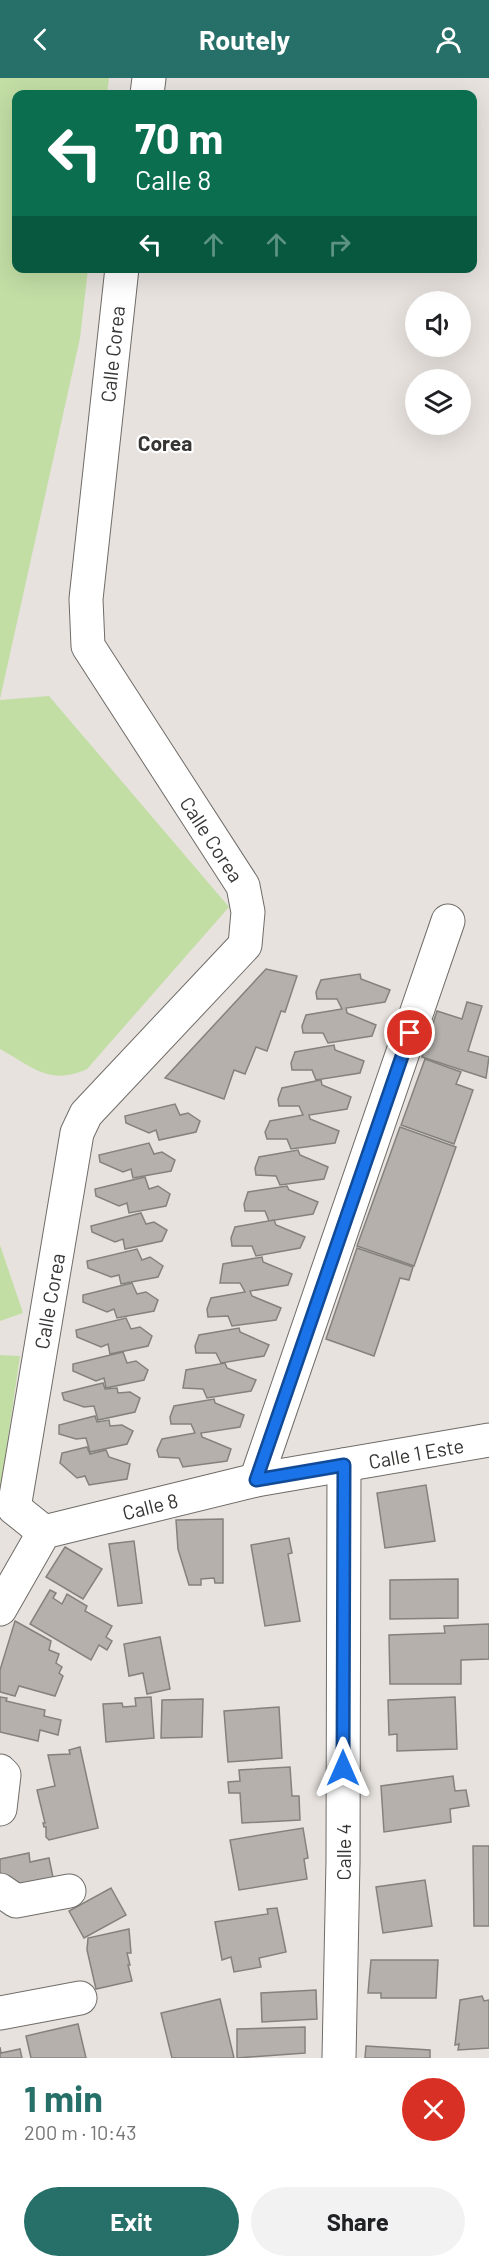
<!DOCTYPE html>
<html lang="en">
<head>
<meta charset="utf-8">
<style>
  :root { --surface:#fff; --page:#f2f2f2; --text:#202124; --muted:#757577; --accent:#27706a }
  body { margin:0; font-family:Barlow,sans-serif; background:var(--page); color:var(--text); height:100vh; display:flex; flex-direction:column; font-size:22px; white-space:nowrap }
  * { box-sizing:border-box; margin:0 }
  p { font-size:20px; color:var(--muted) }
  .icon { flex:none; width:33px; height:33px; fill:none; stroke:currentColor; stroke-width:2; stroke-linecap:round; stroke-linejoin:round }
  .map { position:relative; height:1980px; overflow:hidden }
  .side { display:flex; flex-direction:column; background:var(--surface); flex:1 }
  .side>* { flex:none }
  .top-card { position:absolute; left:12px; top:12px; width:465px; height:183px; border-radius:12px; box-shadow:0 6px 24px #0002; background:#0b6e4f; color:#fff; overflow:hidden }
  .tools { position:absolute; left:405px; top:213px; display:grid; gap:12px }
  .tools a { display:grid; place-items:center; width:66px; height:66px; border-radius:50%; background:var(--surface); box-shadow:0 6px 24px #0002; font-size:30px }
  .pin { position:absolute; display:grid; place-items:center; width:51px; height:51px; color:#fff; margin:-26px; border:3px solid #fff; border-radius:50%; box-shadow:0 2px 6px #0007 }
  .me { position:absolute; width:66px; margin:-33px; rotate:0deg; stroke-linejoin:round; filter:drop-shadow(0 0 4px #0008) }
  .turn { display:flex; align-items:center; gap:21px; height:126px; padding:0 24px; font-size:27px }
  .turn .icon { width:78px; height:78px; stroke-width:2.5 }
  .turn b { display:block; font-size:42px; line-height:51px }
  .lanes { display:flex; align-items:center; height:57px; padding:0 24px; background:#0003; justify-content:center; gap:30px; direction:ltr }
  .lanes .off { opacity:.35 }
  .round { display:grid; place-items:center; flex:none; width:63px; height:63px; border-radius:32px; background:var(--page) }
  .head { display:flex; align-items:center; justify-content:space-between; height:102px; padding:0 24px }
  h1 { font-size:36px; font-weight:700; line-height:45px; color:var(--accent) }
  .primary-button { display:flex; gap:12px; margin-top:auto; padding:12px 24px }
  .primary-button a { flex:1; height:69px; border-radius:36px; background:var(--accent); color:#fff; font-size:24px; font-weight:700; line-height:69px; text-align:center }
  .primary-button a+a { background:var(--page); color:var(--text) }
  header { display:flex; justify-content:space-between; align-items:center; height:78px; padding:0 24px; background:var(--accent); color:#fff; font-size:27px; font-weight:700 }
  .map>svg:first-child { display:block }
</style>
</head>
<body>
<header><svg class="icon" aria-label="back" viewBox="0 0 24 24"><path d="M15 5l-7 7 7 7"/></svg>Routely<svg class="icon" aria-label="person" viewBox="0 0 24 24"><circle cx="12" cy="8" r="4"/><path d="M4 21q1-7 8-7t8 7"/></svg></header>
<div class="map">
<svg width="489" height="1980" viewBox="0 0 489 1980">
  <rect width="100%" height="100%" fill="#e7e2de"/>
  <g fill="#c2dea5">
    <path d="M0 0H109L107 16H16V190L88 191 80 260 0 621Z"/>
    <path d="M49 618 229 829 87 991C49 1008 33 989 0 971V622Z"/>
    <path d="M0 1167 23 1235 0 1243Z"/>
    <path d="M0 1277 20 1278 0 1415Z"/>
  </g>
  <g fill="#b5b0ac" stroke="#85817d" stroke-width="1.5">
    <path d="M266 891 297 898 285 934 281 933 267 973 256 969 245 996 234 992 224 1021 165 1000Z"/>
    <path d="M360 896 361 901 390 912 385 924 346 930 347 935 376 947 372 958 328 965 323 955H303L302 948 306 937 342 931 337 921H317L316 914 321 902Z"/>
    <path d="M467 924 482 928 468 973 489 979 486 1000 422 979 437 933 462 941Z"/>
    <path d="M334 967 335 972 364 983 360 995 316 1002 312 992H292L291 985 295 974Z"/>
    <path d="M425 981 461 994 456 1006 473 1012 454 1066 401 1047Z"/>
    <path d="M321 1002 322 1007 351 1019 347 1031 309 1037 310 1041 339 1053 335 1065 291 1071 287 1061H267L265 1054 270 1043 303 1037 299 1028H279L278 1021 282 1010Z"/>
    <path d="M175 1026 180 1037 188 1035 200 1043 196 1054 159 1062 156 1052 149 1055 126 1045 125 1038Z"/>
    <path d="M400 1049 456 1069 414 1188 357 1168Z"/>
    <path d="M149 1065 154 1076 162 1074 175 1082 171 1093 133 1100 131 1091 123 1094 100 1084 99 1077Z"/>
    <path d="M298 1072 300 1077 328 1089 324 1101 280 1107 276 1098 256 1097 255 1090 259 1079Z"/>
    <path d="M145 1099 149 1111 158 1108 170 1116 166 1128 129 1135 127 1125 119 1128 96 1118 95 1111Z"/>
    <path d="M287 1108 289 1112 318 1124 313 1136 269 1143 265 1133H245L244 1126 248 1114Z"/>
    <path d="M141 1135 146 1146 154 1144 167 1152 162 1163 125 1171 123 1161 115 1164 92 1154 91 1148Z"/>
    <path d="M274 1142 276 1147 305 1159 300 1170 256 1178 252 1168H232L231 1160 235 1149Z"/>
    <path d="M357 1170 413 1189 409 1202 400 1200 374 1278 326 1261Z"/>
    <path d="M137 1171 142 1182 150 1179 163 1188 158 1199 121 1206 119 1197 111 1199 88 1190 87 1183Z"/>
    <path d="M262 1179 263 1184 292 1196 288 1207 250 1213 252 1218 281 1230 276 1242 232 1248 228 1238 208 1239 207 1231 211 1220 245 1214 240 1205H220L223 1186Z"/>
    <path d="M132 1205 137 1216 146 1214 158 1222 154 1233 117 1240 114 1231 107 1234 83 1224V1217Z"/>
    <path d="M126 1240 131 1251 140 1249 152 1258 148 1268 110 1276 108 1266 101 1269 77 1259 76 1252Z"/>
    <path d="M239 1250 240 1254 269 1267 264 1278 221 1285 216 1275H196L195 1268 199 1257Z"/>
    <path d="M123 1274 127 1285 136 1283 148 1292 144 1302 106 1310 104 1300 96 1303 73 1293V1286Z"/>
    <path d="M225 1285 227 1290 256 1302 251 1313 207 1320 203 1311 183 1310 186 1292Z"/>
    <path d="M103 1305 105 1311 117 1310 118 1315 130 1314 140 1320 135 1334 98 1342 94 1328 84 1329 64 1322 62 1315Z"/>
    <path d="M214 1321 215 1325 244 1337 240 1349 201 1355 202 1359 231 1371 227 1383 183 1389 179 1380 159 1379 157 1372 162 1361 195 1355 191 1346H171L170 1339 174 1328Z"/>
    <path d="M95 1338 97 1344 109 1342 110 1348 122 1347 133 1353 127 1366 90 1374 86 1360 76 1361 59 1356V1347Z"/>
    <path d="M87 1369 90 1376 106 1372 109 1379 130 1386 127 1401 89 1407 85 1398 77 1400 60 1385 62 1375Z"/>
    <path d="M426 1407 435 1463 385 1470 377 1415Z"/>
    <path d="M223 1441V1505H215L214 1500 201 1501V1507H189L178 1471 176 1442Z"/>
    <path d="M289 1460 292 1475 288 1476 300 1543 265 1548 251 1467Z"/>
    <path d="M134 1463 142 1525 118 1528 109 1466Z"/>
    <path d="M65 1469 102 1491 83 1521 46 1499Z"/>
    <path d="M458 1501V1540L390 1541V1502Z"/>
    <path d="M50 1512 56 1515 53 1520 62 1526 67 1516 87 1528 85 1533 112 1548 106 1559 112 1563 107 1572 99 1567 91 1582 30 1546Z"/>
    <path d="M15 1543 51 1563 49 1572 59 1576 56 1585 62 1589 59 1595 63 1598 55 1618 19 1608 15 1618 0 1614V1592Z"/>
    <path d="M489 1546V1581L461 1582V1606H390L389 1557 445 1555 444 1548Z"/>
    <path d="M160 1559 170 1611 147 1616 143 1595 129 1598 124 1566Z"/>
    <path d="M0 1619 7 1620 6 1623 45 1632 44 1638 61 1642 58 1657 40 1652 38 1663 0 1654Z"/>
    <path d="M151 1619 154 1660 106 1664 103 1626 122 1625 123 1629 136 1628 135 1620Z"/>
    <path d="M455 1619 457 1671 397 1673V1656L389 1657 388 1622Z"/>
    <path d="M203 1621 202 1659 161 1660 162 1622Z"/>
    <path d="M279 1629 282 1680 228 1684 224 1633Z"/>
    <path d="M80 1669 98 1750 49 1762 46 1759V1749H44L43 1745H45L37 1712 55 1708 48 1677 70 1676 69 1672Z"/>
    <path d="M290 1689 292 1718H299L300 1742 242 1745 240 1715H229L228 1704 240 1703 239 1692Z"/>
    <path d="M453 1698 455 1713 466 1712 469 1728 450 1731 451 1744 384 1754 381 1708Z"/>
    <path d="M303 1750 308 1780 304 1781 307 1801 239 1812 230 1762Z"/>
    <path d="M473 1768H489V1848H474Z"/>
    <path d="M29 1775 30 1784 49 1780 55 1809 13 1816 0 1797V1781Z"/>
    <path d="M425 1802 432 1848 383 1855 376 1809Z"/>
    <path d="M111 1810 126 1837 84 1860 69 1833Z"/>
    <path d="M277 1830 286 1874 259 1880 261 1889 234 1894 231 1879 222 1882 215 1844 268 1836 267 1831Z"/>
    <path d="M129 1851 131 1875H127L130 1887H128L132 1903 96 1911 87 1872 88 1860Z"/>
    <path d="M371 1882H438L436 1920H381V1915H368Z"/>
    <path d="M316 1912 317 1941 262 1944 261 1915Z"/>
    <path d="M482 1918 484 1923 489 1922V1970L458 1972 459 1966 455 1967 460 1922Z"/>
    <path d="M220 1921 234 1980H172L161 1935Z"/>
    <path d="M78 1946 86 1980H31L26 1958Z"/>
    <path d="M305 1949V1975L237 1980V1951Z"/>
    <path d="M366 1968 430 1972V1980H365Z"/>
    <path d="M0 1969 1 1975 20 1971 22 1980H0Z"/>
  </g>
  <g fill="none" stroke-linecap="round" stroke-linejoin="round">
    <defs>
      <g id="minor">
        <path d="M147 16 149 0"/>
        <path d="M256 1402 448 843"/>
        <path d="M44 1454 14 1430 77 1055 86 1036 245 867 248 834 243 808 88 568 86 521 122 190"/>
        <path d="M0 1531 44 1454 256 1402 489 1362"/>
        <path d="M0 1693 4 1697 0 1731"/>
        <path d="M0 1812 16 1823 69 1813"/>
        <path d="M0 1935 80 1920"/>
        <path d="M339 1980 343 1783 344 1387"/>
      </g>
    </defs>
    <use href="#minor" stroke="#706c68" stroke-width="35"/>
    <use href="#minor" stroke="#fff" stroke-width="33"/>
  </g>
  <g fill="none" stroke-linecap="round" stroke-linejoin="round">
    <defs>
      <path id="route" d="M343 1690 344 1387 256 1402 410 955"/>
    </defs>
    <use href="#route" stroke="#114b97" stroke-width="15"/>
    <use href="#route" stroke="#1a73e8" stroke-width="10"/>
  </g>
  <g text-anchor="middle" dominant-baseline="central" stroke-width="4.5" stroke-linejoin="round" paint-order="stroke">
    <g font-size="20" fill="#373534" stroke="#fff">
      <text transform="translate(112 276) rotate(-84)">Calle Corea</text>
      <text transform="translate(212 761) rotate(57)">Calle Corea</text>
      <text transform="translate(49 1223) rotate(-80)">Calle Corea</text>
      <text transform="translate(416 1375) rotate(-10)">Calle 1 Este</text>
      <text transform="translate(150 1428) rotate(-14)">Calle 8</text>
      <text transform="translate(343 1774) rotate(-90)">Calle 4</text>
    </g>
    <g font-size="21" font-weight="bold" fill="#373534" stroke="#fff">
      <text x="165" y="364">Corea</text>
    </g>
  </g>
</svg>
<div class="tools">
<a><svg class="icon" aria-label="sound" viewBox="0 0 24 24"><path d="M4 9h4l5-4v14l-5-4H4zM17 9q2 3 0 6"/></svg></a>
<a><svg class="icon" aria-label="layers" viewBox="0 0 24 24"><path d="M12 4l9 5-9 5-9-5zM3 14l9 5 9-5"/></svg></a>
</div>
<div class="pin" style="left:410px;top:955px;background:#d93025"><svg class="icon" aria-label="arrive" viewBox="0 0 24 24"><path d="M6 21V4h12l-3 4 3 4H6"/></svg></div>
<svg class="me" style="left:343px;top:1690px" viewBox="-20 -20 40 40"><path d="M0-17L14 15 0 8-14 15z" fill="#1a73e8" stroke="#fff" stroke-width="4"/></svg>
<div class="top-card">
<div class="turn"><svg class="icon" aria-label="left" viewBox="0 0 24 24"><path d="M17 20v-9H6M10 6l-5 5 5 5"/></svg><div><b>70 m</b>Calle 8</div></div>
<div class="lanes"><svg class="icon" aria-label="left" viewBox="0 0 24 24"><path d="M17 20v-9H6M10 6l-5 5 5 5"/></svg><svg class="icon off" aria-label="ahead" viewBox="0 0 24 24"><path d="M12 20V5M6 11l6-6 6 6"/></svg><svg class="icon off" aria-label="ahead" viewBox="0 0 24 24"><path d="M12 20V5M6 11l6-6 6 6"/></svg><svg class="icon off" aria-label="right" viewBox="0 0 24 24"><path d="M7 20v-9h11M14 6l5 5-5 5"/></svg></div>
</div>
</div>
<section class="side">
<div class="head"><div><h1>1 min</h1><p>200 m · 10:43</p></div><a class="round" style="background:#d93025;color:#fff"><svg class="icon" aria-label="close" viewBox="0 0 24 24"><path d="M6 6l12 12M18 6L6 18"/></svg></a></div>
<div class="primary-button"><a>Exit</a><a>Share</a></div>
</section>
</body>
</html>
